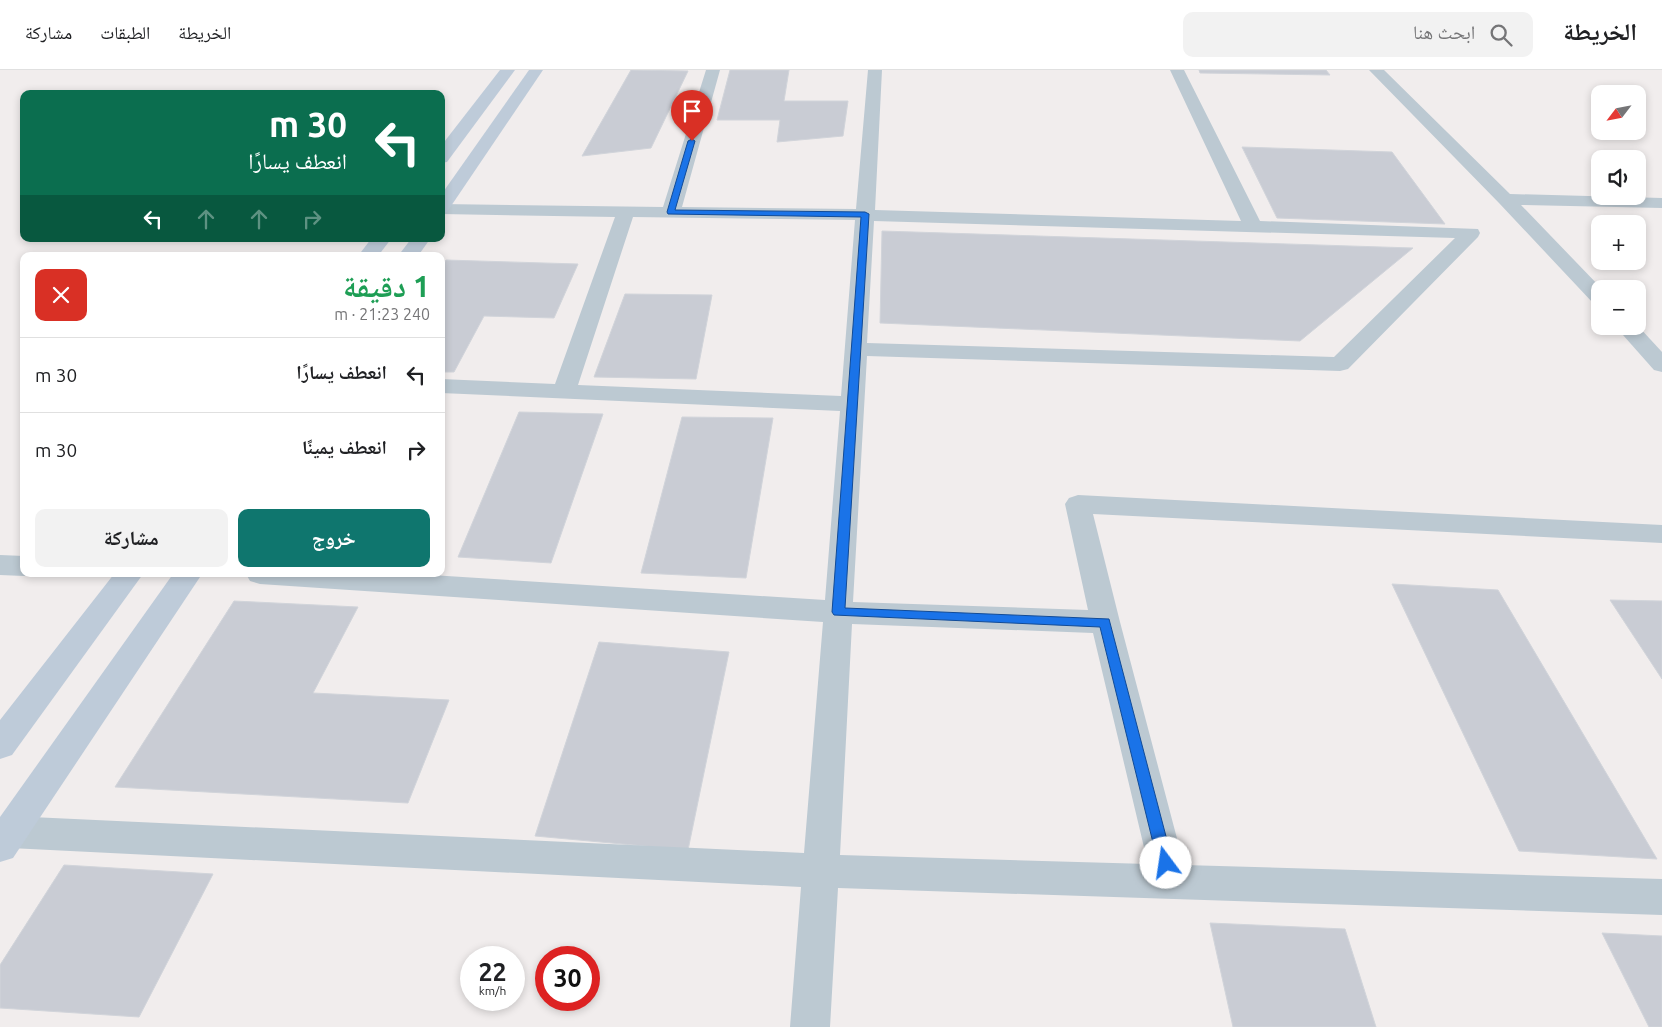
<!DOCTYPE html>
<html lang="ar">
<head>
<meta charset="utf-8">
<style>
  :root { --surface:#fff; --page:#f2f2f2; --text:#202124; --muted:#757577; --line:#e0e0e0; --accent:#0f766e }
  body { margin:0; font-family:Ubuntu,"Noto Naskh Arabic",sans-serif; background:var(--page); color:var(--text); direction:rtl; height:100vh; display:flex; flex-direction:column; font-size:19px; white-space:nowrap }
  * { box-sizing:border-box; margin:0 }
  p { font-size:16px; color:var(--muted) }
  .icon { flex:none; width:28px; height:28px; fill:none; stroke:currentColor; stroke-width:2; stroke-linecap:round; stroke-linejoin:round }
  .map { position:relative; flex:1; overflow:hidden; direction:ltr }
  .drawer { position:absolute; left:20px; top:182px; width:425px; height:325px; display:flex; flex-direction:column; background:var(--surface); border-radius:10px; box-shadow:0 2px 8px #0003; direction:rtl }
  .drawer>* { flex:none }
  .hud { position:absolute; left:20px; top:20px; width:425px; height:152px; border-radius:10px; box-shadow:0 2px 8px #0003; direction:rtl; background:#0b6e4f; color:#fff; overflow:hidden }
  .needle { width:32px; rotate:238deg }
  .tools { position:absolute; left:1591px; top:15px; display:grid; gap:10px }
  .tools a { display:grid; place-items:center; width:55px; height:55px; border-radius:10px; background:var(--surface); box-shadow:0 2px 8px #0003; font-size:25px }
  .speed { position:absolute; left:460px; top:876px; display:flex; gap:10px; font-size:25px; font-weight:700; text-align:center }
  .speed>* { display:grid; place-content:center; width:65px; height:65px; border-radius:50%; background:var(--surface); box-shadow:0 2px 8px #0003; line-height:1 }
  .speed small { font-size:12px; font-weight:400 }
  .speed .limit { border:8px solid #d22; background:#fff; color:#111 }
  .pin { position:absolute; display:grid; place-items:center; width:42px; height:42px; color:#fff; margin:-51px -21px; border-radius:50% 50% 50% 0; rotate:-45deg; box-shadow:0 0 5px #0007 }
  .pin .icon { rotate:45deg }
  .me { position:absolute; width:55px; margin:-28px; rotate:346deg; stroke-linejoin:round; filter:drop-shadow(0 0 4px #0008) }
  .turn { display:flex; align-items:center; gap:18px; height:105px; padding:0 15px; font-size:22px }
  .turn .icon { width:65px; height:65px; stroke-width:2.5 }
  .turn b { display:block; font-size:35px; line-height:42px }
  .lanes { display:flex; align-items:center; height:48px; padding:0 15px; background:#0003; justify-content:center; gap:25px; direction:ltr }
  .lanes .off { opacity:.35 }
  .round { display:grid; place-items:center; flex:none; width:52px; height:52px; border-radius:10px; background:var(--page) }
  .headline { display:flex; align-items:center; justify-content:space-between; height:85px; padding:0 15px }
  h1 { font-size:30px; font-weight:700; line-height:38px; color:#1e9e55 }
  .button { display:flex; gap:10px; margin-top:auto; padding:10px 15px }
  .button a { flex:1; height:58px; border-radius:10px; background:var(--accent); color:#fff; font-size:20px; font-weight:700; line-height:58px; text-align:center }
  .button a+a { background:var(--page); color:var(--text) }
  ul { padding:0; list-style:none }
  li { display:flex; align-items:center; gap:15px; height:75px; padding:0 15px; border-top:1px solid var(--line) }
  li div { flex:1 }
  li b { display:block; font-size:19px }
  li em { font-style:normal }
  header { display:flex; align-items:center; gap:30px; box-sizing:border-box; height:70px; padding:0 25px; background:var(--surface); border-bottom:1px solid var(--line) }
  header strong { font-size:24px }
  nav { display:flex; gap:28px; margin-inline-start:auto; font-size:18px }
  .search { width:350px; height:45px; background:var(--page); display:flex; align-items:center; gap:12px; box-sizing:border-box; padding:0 18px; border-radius:10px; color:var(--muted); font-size:19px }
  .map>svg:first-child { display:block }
</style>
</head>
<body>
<header>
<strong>الخريطة</strong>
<div class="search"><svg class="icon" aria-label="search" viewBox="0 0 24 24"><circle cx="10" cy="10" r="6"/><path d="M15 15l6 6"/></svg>ابحث هنا</div>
<nav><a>الخريطة</a><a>الطبقات</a><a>مشاركة</a></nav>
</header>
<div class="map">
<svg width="1662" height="957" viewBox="0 0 1662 957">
  <rect width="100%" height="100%" fill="#f1eded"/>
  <g fill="#c9ccd4" stroke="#d1d4da">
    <path d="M631 0 688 1 651 78 582 86Z"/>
    <path d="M730 0H789L784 31H848L843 66 777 72 780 50H717Z"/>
    <path d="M1199 0H1326L1330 5 1200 3Z"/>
    <path d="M1242 77 1392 82 1445 154 1277 148Z"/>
    <path d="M882 161 1413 178 1300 271 880 253Z"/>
    <path d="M446 190 578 194 554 248 484 246 454 302H441V198Z"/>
    <path d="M625 224 712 225 696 309 594 307Z"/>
    <path d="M519 342 603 344 551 493 458 487Z"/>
    <path d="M682 347 773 348 746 508 641 503Z"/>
    <path d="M1392 514 1498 520 1657 789 1519 781Z"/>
    <path d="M1610 530 1662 531V609Z"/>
    <path d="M234 531 358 537 313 623 449 630 408 733 115 717Z"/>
    <path d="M599 572 729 582 688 780 535 766Z"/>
    <path d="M64 795 213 804 139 947 0 938V895Z"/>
    <path d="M1210 853 1345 859 1376 957H1233Z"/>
    <path d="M1602 863 1662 866V957H1649Z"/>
  </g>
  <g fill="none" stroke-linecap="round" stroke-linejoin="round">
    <g fill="#bcc9d2" fill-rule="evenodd">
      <path d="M706 0H720L682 137 856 139 868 0H882L875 140 1241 151 1170 0H1184L1260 151 1478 159 1480 163 1478 167 1348 299 1340 301 867 286 853 532 1088 540 1065 434 1069 428 1078 425 1662 455V473L1093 444 1120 552 1184 795 1662 809V845L838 818 830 957H790L801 817 10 778 0 774V750L10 746 804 783 823 552 260 514 250 511 246 504H415L825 530 840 341 441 323V309L555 314 615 147 441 144V134L663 137ZM633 147 855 150 841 326 578 315ZM874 151 1455 168 1334 287 867 273ZM852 554 1093 563 1148 794 840 785Z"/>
      <path d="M1369 0H1384L1510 124 1662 128V138L1521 135 1602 219H1600V235L1593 233 1499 133Z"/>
      <path d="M1615 256H1638L1662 282V302L1654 300Z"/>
      <path d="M0 485 24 486V504H32L24 506 0 505Z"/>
    </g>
    <g fill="#becbd9" fill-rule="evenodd">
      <path d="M500 0H515L447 92 441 93V76Z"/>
      <path d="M529 0H543L447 142 441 143V125Z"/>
      <path d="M371 169H391L378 186H358Z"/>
      <path d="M411 169H430L418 186H398Z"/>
      <path d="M114 504H143L12 685 0 689V650Z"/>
      <path d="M173 504H202L13 788 0 792V747Z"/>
    </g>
  </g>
  <path fill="#1a73e8" stroke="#114b97" d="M692 69 695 71 675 140 865 142 869 144 845 538 1109 549 1173 793 1171 798 1166 800 1160 798 1158 793 1100 557 834 545 832 542 861 147 668 144 667 142 688 71Z"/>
</svg>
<div class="tools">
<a><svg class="needle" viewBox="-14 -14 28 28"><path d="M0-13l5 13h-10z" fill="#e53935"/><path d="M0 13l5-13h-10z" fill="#757577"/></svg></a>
<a><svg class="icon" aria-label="sound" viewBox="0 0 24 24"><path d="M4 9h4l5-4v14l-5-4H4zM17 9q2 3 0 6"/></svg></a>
<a>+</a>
<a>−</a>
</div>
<div class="speed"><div>22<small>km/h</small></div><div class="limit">30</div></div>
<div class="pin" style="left:692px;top:71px;background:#d93025"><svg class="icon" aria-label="arrive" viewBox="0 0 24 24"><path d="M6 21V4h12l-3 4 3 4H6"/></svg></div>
<svg class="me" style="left:1166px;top:793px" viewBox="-20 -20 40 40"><circle r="19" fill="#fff"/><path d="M0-13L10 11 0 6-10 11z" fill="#1a73e8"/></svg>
<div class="hud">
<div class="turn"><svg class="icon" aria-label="left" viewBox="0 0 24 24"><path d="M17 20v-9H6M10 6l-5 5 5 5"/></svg><div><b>30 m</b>انعطف يسارًا</div></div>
<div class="lanes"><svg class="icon" aria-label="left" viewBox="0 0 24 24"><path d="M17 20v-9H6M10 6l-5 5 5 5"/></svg><svg class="icon off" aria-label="ahead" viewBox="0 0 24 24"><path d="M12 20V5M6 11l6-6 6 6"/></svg><svg class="icon off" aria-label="ahead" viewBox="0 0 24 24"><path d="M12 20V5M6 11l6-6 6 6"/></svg><svg class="icon off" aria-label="right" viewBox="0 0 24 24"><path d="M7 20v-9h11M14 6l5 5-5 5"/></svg></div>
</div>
<section class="drawer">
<div class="headline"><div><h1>1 دقيقة</h1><p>240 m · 21:23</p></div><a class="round" style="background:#d93025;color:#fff"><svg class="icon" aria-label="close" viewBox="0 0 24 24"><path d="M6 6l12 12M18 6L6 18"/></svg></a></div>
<ul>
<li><svg class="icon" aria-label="left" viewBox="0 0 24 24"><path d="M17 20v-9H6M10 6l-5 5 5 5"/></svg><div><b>انعطف يسارًا</b></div><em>30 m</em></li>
<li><svg class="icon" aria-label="right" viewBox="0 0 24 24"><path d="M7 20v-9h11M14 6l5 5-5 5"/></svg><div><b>انعطف يمينًا</b></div><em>30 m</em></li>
</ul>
<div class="button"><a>خروج</a><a>مشاركة</a></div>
</section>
</div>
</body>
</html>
